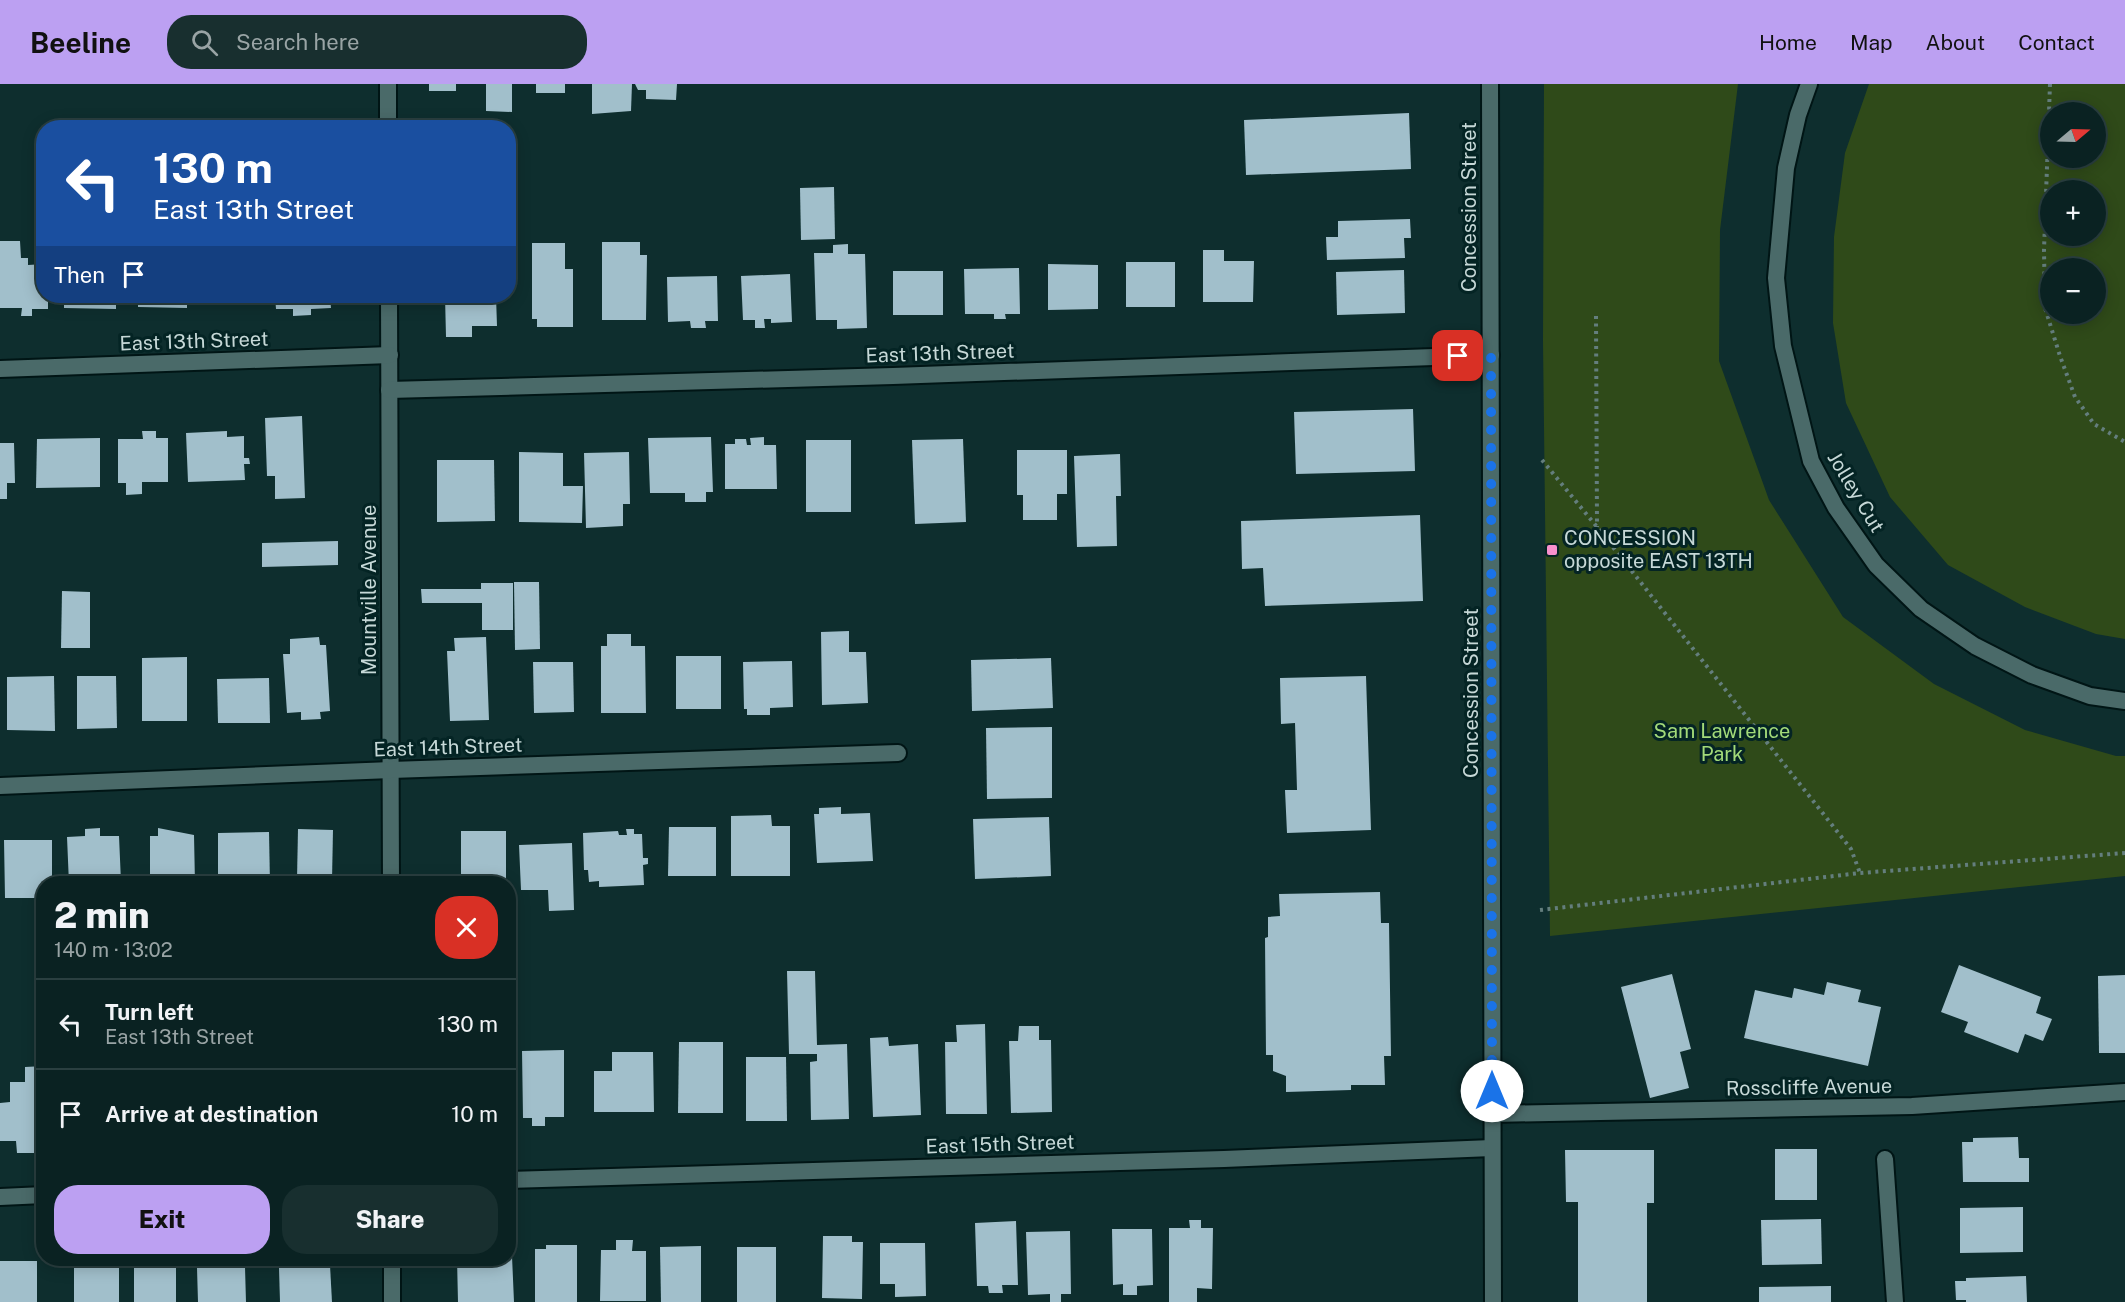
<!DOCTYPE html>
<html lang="en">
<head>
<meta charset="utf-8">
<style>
  :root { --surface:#0a2222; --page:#182f2f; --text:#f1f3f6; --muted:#99a4a5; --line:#2a3f40; --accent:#bca0f2 }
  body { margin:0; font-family:"Public Sans",sans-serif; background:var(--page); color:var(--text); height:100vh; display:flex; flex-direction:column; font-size:22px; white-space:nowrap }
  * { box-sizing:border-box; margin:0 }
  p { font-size:20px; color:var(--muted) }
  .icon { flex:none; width:33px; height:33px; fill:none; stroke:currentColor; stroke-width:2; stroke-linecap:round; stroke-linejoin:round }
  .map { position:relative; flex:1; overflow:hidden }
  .details { position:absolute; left:36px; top:792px; width:480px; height:390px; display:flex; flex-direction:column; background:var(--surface); border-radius:24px; box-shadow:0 3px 15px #0003,0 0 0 2px var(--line) }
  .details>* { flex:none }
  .top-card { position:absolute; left:36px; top:36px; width:480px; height:183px; border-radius:24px; box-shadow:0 3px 15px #0003,0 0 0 2px var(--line); background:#1a4fa0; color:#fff; overflow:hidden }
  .needle { width:39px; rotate:71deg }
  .fabs { position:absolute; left:2040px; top:18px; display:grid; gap:12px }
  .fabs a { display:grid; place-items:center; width:66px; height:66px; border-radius:50%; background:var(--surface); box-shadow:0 3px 15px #0003,0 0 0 2px var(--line); font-size:30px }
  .pin { position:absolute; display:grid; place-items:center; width:51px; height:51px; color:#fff; margin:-26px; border-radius:12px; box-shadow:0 3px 9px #0006 }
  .me { position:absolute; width:66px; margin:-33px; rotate:0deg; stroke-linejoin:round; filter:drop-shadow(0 0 4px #0008) }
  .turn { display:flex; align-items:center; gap:21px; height:126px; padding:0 18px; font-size:27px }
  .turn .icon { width:78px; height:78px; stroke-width:2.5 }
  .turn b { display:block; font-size:42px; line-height:51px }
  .then { display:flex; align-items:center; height:57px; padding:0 18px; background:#0003; gap:12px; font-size:22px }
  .round { display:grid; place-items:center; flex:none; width:63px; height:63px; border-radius:24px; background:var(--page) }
  .headline { display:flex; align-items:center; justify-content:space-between; height:102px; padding:0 18px }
  h1 { font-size:36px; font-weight:800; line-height:45px }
  .primary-button { display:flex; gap:12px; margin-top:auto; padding:12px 18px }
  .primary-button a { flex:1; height:69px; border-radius:24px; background:var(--accent); color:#111; font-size:24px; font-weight:800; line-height:69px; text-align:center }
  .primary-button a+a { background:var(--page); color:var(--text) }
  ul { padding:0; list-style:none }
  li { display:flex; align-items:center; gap:18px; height:90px; padding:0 18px; border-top:2px solid var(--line) }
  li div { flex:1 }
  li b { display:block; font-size:22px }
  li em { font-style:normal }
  header { display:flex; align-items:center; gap:36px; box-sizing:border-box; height:84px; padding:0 30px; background:var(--accent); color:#111 }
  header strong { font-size:28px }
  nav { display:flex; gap:33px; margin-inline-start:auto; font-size:21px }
  .search { width:420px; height:54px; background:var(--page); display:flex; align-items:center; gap:15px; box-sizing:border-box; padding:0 21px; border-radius:24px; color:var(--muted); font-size:22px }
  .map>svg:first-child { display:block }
</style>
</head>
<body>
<header>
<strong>Beeline</strong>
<div class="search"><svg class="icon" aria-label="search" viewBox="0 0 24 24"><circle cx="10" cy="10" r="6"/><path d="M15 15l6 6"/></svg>Search here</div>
<nav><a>Home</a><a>Map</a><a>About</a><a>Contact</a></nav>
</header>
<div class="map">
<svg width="2125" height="1218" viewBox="0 0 2125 1218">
  <rect width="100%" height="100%" fill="#0e2e2e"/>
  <g fill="#2f4a19" fill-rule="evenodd">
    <path d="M1544 0H1738L1720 146 1719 277 1769 416 1843 533 1934 600 2025 646 2116 672H2125V792L1550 852 1543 257Z"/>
    <path d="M1869 0H2125V555L2096 550 2025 523 1948 481 1890 413 1846 319 1833 239 1834 153 1845 69ZM2050 28H2096V74H2050ZM2050 106H2096V152H2050ZM2050 184H2096V230H2050Z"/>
  </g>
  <g fill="#a1bfcb">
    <rect x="429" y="0" width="27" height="7"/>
    <path d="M486 0H512V28L486 27Z"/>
    <rect x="536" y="0" width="29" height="9"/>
    <path d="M592 0H632L631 27 592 30Z"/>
    <path d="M635 0H677L676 16 646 15V6H638Z"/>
    <path d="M1409 29 1411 85 1246 91 1244 36Z"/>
    <path d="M834 103 835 155 801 156 800 104Z"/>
    <path d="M1410 135 1411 154H1404L1405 174 1327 176 1326 153H1338V137Z"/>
    <path d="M0 157H20L21 174H28V181L44 180V212H48V225H32V232H21L22 224H0Z"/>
    <path d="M602 158H640V171H647L646 236H602Z"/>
    <path d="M532 159H565V185H573V243H537V235H532Z"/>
    <path d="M848 160V170H865L867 244 837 245V236H816L814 169H833V161Z"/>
    <path d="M1203 166H1224V177H1254L1253 218H1203Z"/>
    <rect x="1126" y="178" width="49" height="45"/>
    <path d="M1048 180 1098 181V225L1048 226Z"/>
    <path d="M1019 184 1020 230H1005L1006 235H994V230H965L964 185Z"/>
    <path d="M1404 186 1405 229 1337 231 1336 188Z"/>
    <rect x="893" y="187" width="50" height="44"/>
    <path d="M790 190 792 238 771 239V235H764L765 244H755V236H743L741 192Z"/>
    <path d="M717 192 718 237H705L706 244H691L690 237 668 238 667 193Z"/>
    <path d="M64 212H116V225L64 224Z"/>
    <path d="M138 212H187V224L138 223Z"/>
    <path d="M197 212H234V220L198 221Z"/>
    <path d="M275 212H330L331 224 311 225V231L293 232V225H276Z"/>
    <path d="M445 212H496L497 242H472V253H446Z"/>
    <path d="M1413 325 1415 387 1296 390 1294 328Z"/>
    <path d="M302 332 305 414 275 415V392H267L265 334Z"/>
    <path d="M142 347H156V354H168V398H142V410L126 411V399H118V355H143Z"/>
    <path d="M227 347V353L244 352V374H249L250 380H244L245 396 188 398 186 349Z"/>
    <path d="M711 353 713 408H706V418H685V409H650L648 354Z"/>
    <path d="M764 353V361H776L777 405H725V360H735V355H746L747 361H751L750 354Z"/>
    <path d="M100 354V403L36 404 37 355Z"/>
    <path d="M963 355 966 438 915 440 912 356Z"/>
    <rect x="806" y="356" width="45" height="72"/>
    <path d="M0 359H14L15 399H7V415H0Z"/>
    <path d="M1017 366H1067V410H1057V436H1023V411H1017Z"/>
    <path d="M519 368 563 369V402H583L582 439 519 438Z"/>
    <path d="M629 368 630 420H623V442L586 444 584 369Z"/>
    <path d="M1120 370 1121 412H1116L1117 462 1077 463 1074 372Z"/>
    <path d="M437 376H494L495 437 437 438Z"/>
    <path d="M1420 431 1423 517 1265 522 1263 484 1242 485 1241 437Z"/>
    <path d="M338 457V481L262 483V459Z"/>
    <path d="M514 498H539L540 565 515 566Z"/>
    <path d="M481 499H513V546H482V519H422L421 505H481Z"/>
    <path d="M62 507 90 508V564H61Z"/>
    <path d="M849 547V568H866L868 619 822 621 821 548Z"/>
    <path d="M607 550H631V562H645L646 629H601V562H607Z"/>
    <path d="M319 553 320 561H326L330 627 320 628 321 635 301 636V628L287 629 283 570H290V555Z"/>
    <path d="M486 553 489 636 450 637 447 567H455L454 554Z"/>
    <rect x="676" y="572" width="45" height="53"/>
    <path d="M187 573V637H142V574Z"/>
    <path d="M1051 574 1053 624 972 627 971 576Z"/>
    <path d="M792 577 793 623 770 624V631H747V625H744L743 578Z"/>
    <path d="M533 578H573L574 628 534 629Z"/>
    <path d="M54 592 55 647 7 646V593Z"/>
    <path d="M77 592H116L117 644 77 645Z"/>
    <path d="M1366 592 1371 746 1287 749 1285 706H1297L1295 639 1281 640 1280 594Z"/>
    <path d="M269 594 270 639H218L217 595Z"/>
    <path d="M1052 643V714L987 715 986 644Z"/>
    <path d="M841 723V730L870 729 873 777 817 779 814 730H819V724Z"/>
    <path d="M771 731 772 742H790V792H731V732Z"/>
    <path d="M1049 733 1051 792 975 795 973 735Z"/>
    <path d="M669 743H716V792H668Z"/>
    <path d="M100 744V752H119L121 798 69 800 67 753 85 752V745Z"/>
    <path d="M158 744 194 751 195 800H150V752H158Z"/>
    <path d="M298 745 333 746 332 796 297 795Z"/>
    <path d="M626 745H634V750H642L643 774H648V780L643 781 644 801 599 803V797L589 798 588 786H584L583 749 618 747 619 751H627Z"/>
    <rect x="461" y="747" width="45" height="53"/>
    <path d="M269 748 270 800H218V749Z"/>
    <path d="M4 756H52V800H44V814H5Z"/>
    <path d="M572 759 574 826 549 827 548 806H521L519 761Z"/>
    <path d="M1380 808 1381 839H1389L1391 972H1384L1385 1001H1351V1006L1286 1008V992L1273 987V971H1266L1265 854 1268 853V833L1280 832 1279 810Z"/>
    <path d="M1959 881 2041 913 2036 929 2052 935 2043 957 2025 950 2018 969 1964 948 1968 938 1941 928Z"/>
    <path d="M787 887H815L817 961 847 960 849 1035 811 1036 810 978 817 977V970H789Z"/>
    <path d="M1672 890 1691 965 1680 968 1689 1004 1650 1014 1621 903Z"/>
    <path d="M2125 891V969H2099L2098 892Z"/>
    <path d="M1827 898 1861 906 1858 918 1881 923 1868 982 1744 954 1755 906 1792 914 1794 904 1824 911Z"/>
    <path d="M985 940 987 1030H946L945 958H957L956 941Z"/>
    <path d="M1019 942H1039V956H1051L1052 1028 1011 1029 1009 957H1018Z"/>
    <path d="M888 953 889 962 918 960 921 1031 873 1033 870 954Z"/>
    <path d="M679 958H723V1029H678Z"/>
    <path d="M564 966V1033H545V1042H532V1034H523L522 967Z"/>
    <path d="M612 968H653L654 1028H594V987H612Z"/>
    <path d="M746 973H786L787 1037H746Z"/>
    <path d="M44 982V1069H17L16 1057H0V1019L10 1018V998H25V983Z"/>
    <path d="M2018 1053 2019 1074H2029V1098H1963L1962 1058H1973V1054Z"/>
    <rect x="1775" y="1065" width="42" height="51"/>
    <path d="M1565 1066H1654V1119H1647V1218H1578V1118H1566Z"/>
    <path d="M2023 1123V1168L1960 1169V1124Z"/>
    <path d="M1821 1135 1822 1180 1762 1181 1761 1136Z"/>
    <path d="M1189 1136H1201V1144H1213L1212 1205 1197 1204V1218H1169V1144H1190Z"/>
    <path d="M1016 1137 1018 1201H1002L1003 1209H989L988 1202H977L975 1139Z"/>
    <path d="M1112 1145H1152L1153 1201 1137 1202V1211H1123V1200L1113 1201Z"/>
    <path d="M1070 1147 1071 1210H1061V1218H1050V1210L1028 1211 1026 1148Z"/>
    <path d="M823 1152H852V1158H863L862 1215 822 1214Z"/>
    <path d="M616 1156H633L632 1167H646V1217H600L601 1166H616Z"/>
    <path d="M880 1159H925L926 1212 895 1213V1200H880Z"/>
    <path d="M546 1161H577V1218H535V1165H546Z"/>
    <path d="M701 1162V1218H661L660 1163Z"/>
    <rect x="737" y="1163" width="39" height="55"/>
    <path d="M512 1172 514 1218H458L457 1174H508V1173Z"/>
    <rect x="0" y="1177" width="37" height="41"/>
    <rect x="74" y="1177" width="45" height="41"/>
    <path d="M221 1177H237L238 1183H245L246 1218H198L197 1184 221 1183Z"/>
    <rect x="134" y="1178" width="42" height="40"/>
    <path d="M330 1181 332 1218H280L279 1184Z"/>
    <path d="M2026 1192 2027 1218H1966V1216H1956L1955 1197H1966V1194Z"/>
    <path d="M1831 1202V1218H1759V1203Z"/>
  </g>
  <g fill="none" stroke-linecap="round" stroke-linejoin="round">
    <defs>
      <g id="minor">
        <path d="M388 0V44"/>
        <path d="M389 212 391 800"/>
        <path d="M0 285 390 271"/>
        <path d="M389 306 893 292 1491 271"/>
        <path d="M0 702 391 686 898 669"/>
        <path d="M1492 1030 1912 1022 2125 1008"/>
        <path d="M1885 1075 1895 1218"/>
        <path d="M508 1096 1224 1075 1492 1064"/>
        <path d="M0 1113 44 1111"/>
        <path d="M392 1174V1218"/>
      </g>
      <g id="secondary">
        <path d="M1490 0 1493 1218"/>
        <path d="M1809 0 1798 31 1786 84 1776 194 1783 262 1811 377 1836 424 1876 481 1921 525 1975 562 2032 591 2090 612 2125 617"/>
      </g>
    </defs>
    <use href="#minor" stroke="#001515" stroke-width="20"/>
    <use href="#secondary" stroke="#001515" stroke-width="20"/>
    <g stroke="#647e7d" stroke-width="4" stroke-dasharray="3 4.5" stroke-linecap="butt">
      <path d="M2050 0 2044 166 2045 224 2060 272 2075 313 2094 340 2125 358"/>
      <path d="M1596 232 1597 443"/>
      <path d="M1542 376 1597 443 1851 765 1860 789"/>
      <path d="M1540 826 1860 789 2125 769"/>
    </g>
    <use href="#minor" stroke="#4a6a69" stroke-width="16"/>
    <use href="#secondary" stroke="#4a6a69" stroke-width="16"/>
  </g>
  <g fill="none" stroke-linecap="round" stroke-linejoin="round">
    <path stroke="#1a73e8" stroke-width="10" stroke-dasharray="0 18" d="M1458 272 1491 271 1492 1007"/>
  </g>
  <rect fill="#f890cc" stroke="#042424" stroke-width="2" x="1546" y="460" width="12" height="12" rx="3"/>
  <g text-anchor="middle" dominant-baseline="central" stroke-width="6" stroke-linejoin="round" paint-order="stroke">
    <g font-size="20" fill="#c6d8d7" stroke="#042424">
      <text transform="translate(1469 123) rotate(-90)">Concession Street</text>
      <text transform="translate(194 257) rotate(-2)">East 13th Street</text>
      <text transform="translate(940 269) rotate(-2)">East 13th Street</text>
      <text transform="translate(1856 408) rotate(59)">Jolley Cut</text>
      <text transform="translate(369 506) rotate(-90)">Mountville Avenue</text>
      <text transform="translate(1471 609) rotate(-90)">Concession Street</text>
      <text transform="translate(448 663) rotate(-2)">East 14th Street</text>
      <text transform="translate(1809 1003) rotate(-1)">Rosscliffe Avenue</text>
      <text transform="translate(1000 1060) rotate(-2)">East 15th Street</text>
    </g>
    <g font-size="20" fill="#c6d8d7" stroke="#042424" text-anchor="start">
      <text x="1564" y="454">CONCESSION<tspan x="1564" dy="23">opposite EAST 13TH</tspan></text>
    </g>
    <g font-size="20" fill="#a2da79" stroke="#042424">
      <text x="1722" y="647">Sam Lawrence<tspan x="1722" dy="23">Park</tspan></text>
    </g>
  </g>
</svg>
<div class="fabs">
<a><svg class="needle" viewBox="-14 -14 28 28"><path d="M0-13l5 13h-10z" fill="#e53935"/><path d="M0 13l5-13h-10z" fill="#99a4a5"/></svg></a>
<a>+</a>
<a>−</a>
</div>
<div class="pin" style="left:1458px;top:272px;background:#d93025"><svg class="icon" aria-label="arrive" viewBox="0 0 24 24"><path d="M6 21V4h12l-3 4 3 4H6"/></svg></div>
<svg class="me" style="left:1492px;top:1007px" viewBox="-20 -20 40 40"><circle r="19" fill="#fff"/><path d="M0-13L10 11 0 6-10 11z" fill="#1a73e8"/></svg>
<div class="top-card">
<div class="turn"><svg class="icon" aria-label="left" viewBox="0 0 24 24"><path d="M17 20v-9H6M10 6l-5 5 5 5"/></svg><div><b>130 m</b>East 13th Street</div></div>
<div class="then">Then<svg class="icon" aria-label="arrive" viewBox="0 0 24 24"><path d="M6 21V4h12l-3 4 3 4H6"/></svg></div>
</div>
<section class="details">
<div class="headline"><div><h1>2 min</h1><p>140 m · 13:02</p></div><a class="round" style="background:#d93025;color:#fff"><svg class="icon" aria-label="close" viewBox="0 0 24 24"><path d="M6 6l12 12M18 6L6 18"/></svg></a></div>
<ul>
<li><svg class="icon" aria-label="left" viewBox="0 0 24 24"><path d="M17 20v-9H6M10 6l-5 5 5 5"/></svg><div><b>Turn left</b><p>East 13th Street</p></div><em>130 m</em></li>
<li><svg class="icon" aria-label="arrive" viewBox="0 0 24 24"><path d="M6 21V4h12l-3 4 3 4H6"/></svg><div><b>Arrive at destination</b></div><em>10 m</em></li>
</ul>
<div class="primary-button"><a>Exit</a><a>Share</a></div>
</section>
</div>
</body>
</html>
